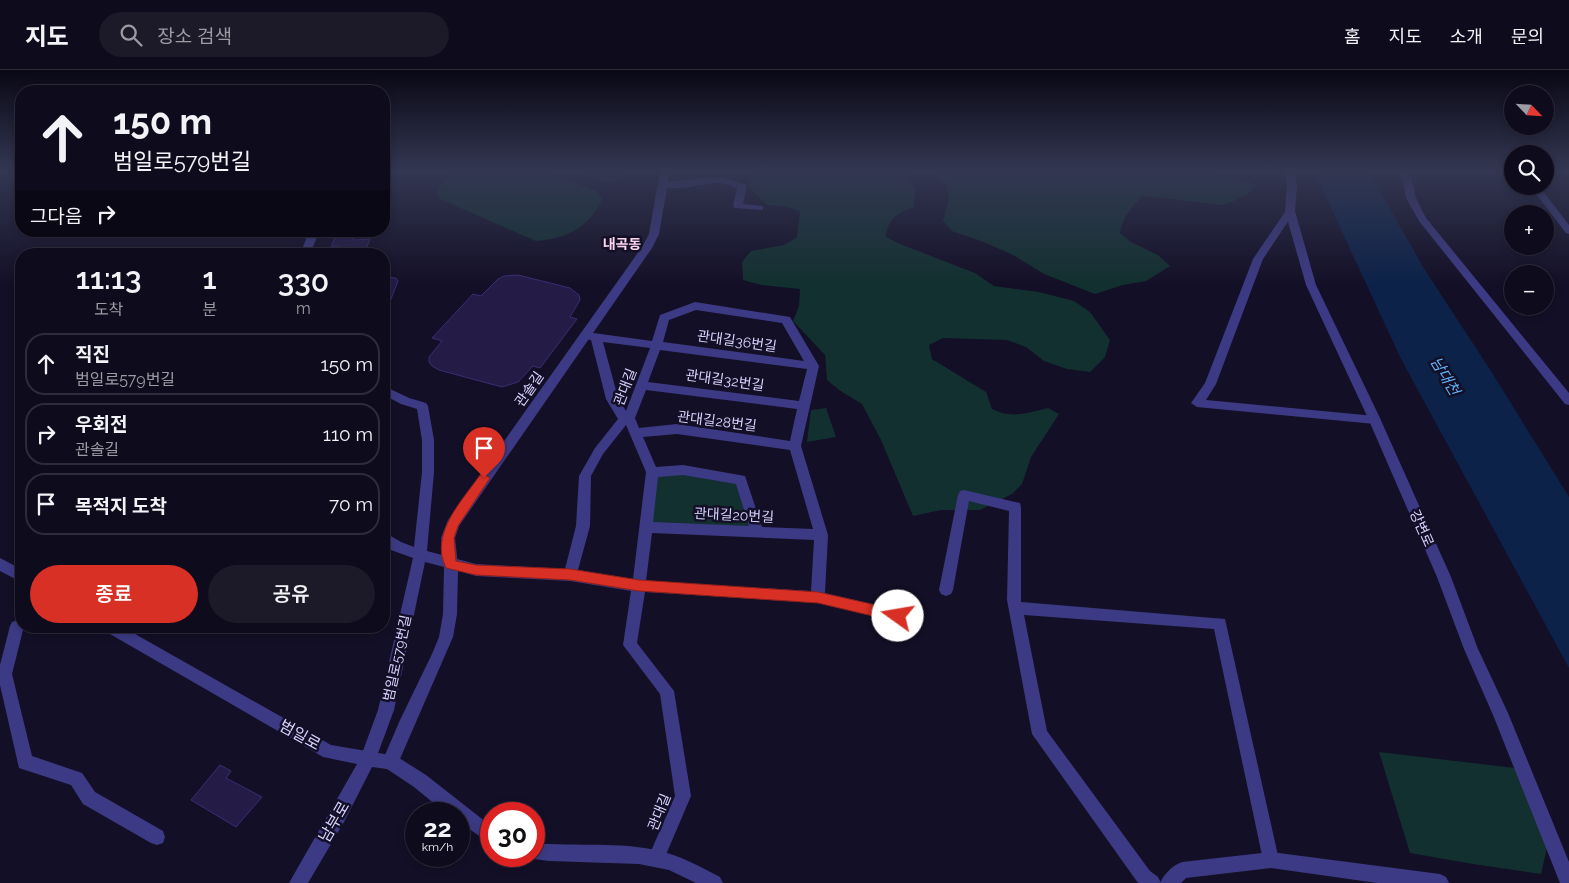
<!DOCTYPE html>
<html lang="ko">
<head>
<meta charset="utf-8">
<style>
  :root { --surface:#0e0b1c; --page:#1c1929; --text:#f1f3f6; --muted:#9b9ba3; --line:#2e2b3b; --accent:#d93025 }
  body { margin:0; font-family:Raleway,"Noto Sans KR",sans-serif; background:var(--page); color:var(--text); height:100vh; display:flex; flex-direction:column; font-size:19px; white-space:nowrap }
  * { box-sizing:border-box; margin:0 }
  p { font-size:16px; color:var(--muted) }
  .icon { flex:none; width:28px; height:28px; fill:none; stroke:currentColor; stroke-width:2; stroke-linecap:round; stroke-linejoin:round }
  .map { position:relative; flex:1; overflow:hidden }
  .drawer { position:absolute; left:15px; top:178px; width:375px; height:385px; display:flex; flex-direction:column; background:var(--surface); border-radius:20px; box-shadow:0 2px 8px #0003,0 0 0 1px var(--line) }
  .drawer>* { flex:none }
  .banner { position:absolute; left:15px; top:15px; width:375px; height:152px; border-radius:20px; box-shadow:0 2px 8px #0003,0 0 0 1px var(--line); background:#0e0b1c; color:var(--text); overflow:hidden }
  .needle { width:32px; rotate:115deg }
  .tools { position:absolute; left:1504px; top:15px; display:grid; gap:10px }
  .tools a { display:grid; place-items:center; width:50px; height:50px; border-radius:50%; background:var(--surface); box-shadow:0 2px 8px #0003,0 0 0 1px var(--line); font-size:25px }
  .speed { position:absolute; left:405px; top:732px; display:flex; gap:10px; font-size:25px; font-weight:700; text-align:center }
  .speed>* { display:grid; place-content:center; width:65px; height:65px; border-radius:50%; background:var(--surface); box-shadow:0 2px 8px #0003,0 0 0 1px var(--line); line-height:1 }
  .speed small { font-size:12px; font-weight:400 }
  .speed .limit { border:8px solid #d22; background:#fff; color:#111 }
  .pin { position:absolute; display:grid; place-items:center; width:42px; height:42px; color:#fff; margin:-51px -21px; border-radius:50% 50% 50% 0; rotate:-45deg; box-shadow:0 0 5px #0007 }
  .pin .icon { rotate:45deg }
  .me { position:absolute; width:55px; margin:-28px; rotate:283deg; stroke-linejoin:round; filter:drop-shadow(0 0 4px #0008) }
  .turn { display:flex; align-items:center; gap:18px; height:105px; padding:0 15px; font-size:22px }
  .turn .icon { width:65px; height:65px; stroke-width:2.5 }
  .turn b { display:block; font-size:35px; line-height:42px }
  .then { display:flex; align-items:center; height:48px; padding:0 15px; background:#0003; gap:10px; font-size:19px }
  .eta { display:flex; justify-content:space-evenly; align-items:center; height:85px; text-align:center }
  .eta b { font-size:30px; font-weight:600; line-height:35px }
  .button { display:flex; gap:10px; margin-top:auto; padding:10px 15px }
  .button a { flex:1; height:58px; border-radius:30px; background:var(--accent); color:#fff; font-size:20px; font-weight:600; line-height:58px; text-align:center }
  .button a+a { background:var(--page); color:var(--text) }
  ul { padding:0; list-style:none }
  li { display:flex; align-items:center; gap:15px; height:62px; margin:0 10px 8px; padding:0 5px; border:2px solid var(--line); border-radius:20px }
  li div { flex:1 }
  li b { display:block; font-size:19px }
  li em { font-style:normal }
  header { display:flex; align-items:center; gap:30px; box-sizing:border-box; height:70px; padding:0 25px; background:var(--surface); border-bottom:1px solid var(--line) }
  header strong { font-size:24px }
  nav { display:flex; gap:28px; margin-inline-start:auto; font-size:18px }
  .search { width:350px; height:45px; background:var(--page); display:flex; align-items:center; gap:12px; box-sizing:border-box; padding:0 18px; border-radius:28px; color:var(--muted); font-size:19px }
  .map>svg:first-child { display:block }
</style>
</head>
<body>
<header>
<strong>지도</strong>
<div class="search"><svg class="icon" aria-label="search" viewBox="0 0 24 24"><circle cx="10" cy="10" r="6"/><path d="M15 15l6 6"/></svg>장소 검색</div>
<nav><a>홈</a><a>지도</a><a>소개</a><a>문의</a></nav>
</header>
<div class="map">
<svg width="1569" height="813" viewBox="0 0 1569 813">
  <rect width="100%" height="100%" fill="#130f26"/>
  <g fill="#12302f">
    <path d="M457 101H543L597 121 602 129C591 157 565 169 536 171L440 129 437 122 443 112Z"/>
    <path d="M575 101H631L614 112 608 113Z"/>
    <path d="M758 101H1202C1220 109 1240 107 1257 115L1245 126 1224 135 1142 126C1132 137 1122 148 1120 163L1131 172 1158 185 1170 196 1146 211 1123 215 1095 224 1044 204 1013 185 984 172 952 161 943 151 949 128 946 113C929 102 923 101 905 108L915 119 914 137C897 143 888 149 886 167L900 174 975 203 994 216 1039 222 1074 231 1090 242 1110 270 1105 287 1090 302 1067 299 1044 291 1026 277 1007 270 943 268 929 275 932 289 986 322 992 339C1012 349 1027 343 1048 338L1059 344 1031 387 1022 414 1012 424 980 440H941L913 446 881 370 862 334 839 320 827 310 825 285 793 251 799 236 800 219 761 215 743 210 742 192 751 181 784 175 797 167 800 141 784 136 767 135 748 116Z"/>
    <path d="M826 338 836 367 807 372 811 340Z"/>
    <path d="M652 402 741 410 757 462 646 457Z"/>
    <path d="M1379 682 1515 698 1547 778 1541 804 1473 794 1410 783Z"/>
  </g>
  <path fill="#0c2248" d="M1314 101H1369L1423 197 1491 301 1569 427V598L1401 289Z"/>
  <g fill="#241b47" stroke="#3b2d73">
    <path d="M356 164 353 170 370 169 364 184H338L341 177H331L336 165Z"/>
    <path d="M518 205 570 218 579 225 580 230 570 247 577 249 540 298 533 296 518 312 502 317 439 300 432 296 429 292V287L442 271 432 268 473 224 481 226 498 209 504 206Z"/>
    <path d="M384 207 396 208 398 211 384 247Z"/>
    <path d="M220 695 231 701 226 708 262 727 236 757 191 730Z"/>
  </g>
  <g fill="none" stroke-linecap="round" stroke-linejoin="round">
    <g fill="#3d3a85" fill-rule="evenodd">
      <path d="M719 107 745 114 747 116 743 134 763 136V140L735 138 733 136 737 118C731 116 724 113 718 113 702 113 670 124 658 114 662 111 709 108 719 107Z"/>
      <path d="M1530 116H1539L1569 155V164L1566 163Z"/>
      <path d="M1290 138 1295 141 1263 189 1216 314 1206 330 1375 346 1379 347 1381 350 1379 353 1375 354 1197 337 1191 333 1205 313 1253 189 1287 139Z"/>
      <path d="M307 161H317V167L310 184H300L307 167Z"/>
      <path d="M695 232 790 247 819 296 801 376 828 465 825 523 898 540 903 542 905 546 903 550 898 552 818 533 645 522 637 573 674 621 691 726 662 794 656 796 650 794 648 788 675 726 660 624 623 575 631 521 570 511 476 506 458 501 457 544 453 567 396 698 390 700 384 698 382 692 400 650 432 584 439 567 443 544 444 497 425 492 394 640 374 694 368 697 362 694 360 689 378 640 413 488 391 480 384 474V462L401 472 414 477 422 402V370L417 339 401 334 384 325V316L409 328 426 333 428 336 434 370V402L427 481 476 494 565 499 576 456 579 406 595 378 618 349 606 329 591 270 582 269 581 266 586 262 652 271 660 245ZM696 240 782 253 804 291 663 272 669 250ZM603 272 650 278 626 341 618 328ZM660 280 807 299 799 331 648 312ZM646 320 797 339 790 371 677 354 639 358 635 348ZM626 355 646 402 633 509 578 500 590 456 591 406 603 384ZM677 364 790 380 813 459 762 457 745 406 683 395 656 397 643 367ZM683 405 736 414 749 456 653 452 658 407ZM652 463 814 470 811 521 646 511Z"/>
      <path d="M964 420 1015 432 1020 433 1021 437V532L1225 549 1279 790 1277 796 1271 798 1265 796 1263 790 1214 559 1024 545 1047 661 1150 801 1158 807 1161 813H1138L1032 664 1007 530 1009 441 969 431 953 520 951 524 946 526 941 524 939 520 958 425 960 421Z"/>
      <path d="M17 550 21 551V556H24L12 604 32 686 82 703 95 722 163 761 165 767 163 773 157 775 151 773 83 734 71 715 19 698 0 615V595L10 556 12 552Z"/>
    </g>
    <g fill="#3d3a85" fill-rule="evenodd">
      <path d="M660 101H670L659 164 652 178 459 456 455 468 458 495 456 499 451 501 446 499 441 468 448 450 642 177 649 164Z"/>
      <path d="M1285 101H1294L1297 115 1295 141 1316 215 1379 346 1451 507 1478 579 1508 643 1569 792V813H1560L1493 645 1464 579 1437 507 1367 346 1306 215 1285 141 1287 115Z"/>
      <path d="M1401 101H1410L1416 128 1426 148 1569 323V335L1565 334 1419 151 1406 128Z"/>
      <path d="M0 488 21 499V512L0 501Z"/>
      <path d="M101 556H121L331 675 396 686 426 705 491 756V774L459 752V744H447L414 717 387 699 372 697 344 752 308 813H289L357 694 323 687 103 560Z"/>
      <path d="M534 773C575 777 619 771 660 781 681 786 701 797 720 807L723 813H696L669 800 639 794 549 791 534 789 528 786H534Z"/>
      <path d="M1271 782 1440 804 1446 807 1449 813H1377L1271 798 1186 808 1181 813H1160C1164 804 1173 795 1182 792Z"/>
    </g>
  </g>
  <linearGradient id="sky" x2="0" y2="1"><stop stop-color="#0a0815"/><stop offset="0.47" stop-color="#333752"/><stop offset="1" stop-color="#333752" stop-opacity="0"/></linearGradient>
  <rect width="1569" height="215" fill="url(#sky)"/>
  <path fill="#d93025" stroke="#8d1f18" d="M484 404 490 408 458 456 454 468 456 491 476 495 570 499 639 510 818 522 898 540 903 542 905 546 903 550 898 552 818 533 639 521 570 510 476 505 446 498C429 464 462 431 480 405Z"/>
  <g text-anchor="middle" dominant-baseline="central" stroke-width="5" stroke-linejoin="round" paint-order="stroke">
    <g font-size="14" font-weight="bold" fill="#ffd6f0" stroke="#130f26">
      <text x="622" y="174">내곡동</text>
    </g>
    <g font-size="14" fill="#d9d4ff" stroke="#130f26">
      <text transform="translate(737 271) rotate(8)">관대길36번길</text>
      <text transform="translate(725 310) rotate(8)">관대길32번길</text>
      <text transform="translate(625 317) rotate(-69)">관대길</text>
      <text transform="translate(529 319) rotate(-55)">관솔길</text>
      <text transform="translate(717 351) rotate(7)">관대길28번길</text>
      <text transform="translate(734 445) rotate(3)">관대길20번길</text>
      <text transform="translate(1422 458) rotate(66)">강변로</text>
      <text transform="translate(397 588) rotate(-78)">범일로579번길</text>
      <text transform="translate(659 742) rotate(-68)">관대길</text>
    </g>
    <g font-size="15" font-style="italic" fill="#62b6ff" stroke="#130f26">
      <text transform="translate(1445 306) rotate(59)">남대천</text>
    </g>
    <g font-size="16" fill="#d9d4ff" stroke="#130f26">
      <text transform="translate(300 665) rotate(29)">범일로</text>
      <text transform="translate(334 752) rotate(-60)">남부로</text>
    </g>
  </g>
</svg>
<div class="tools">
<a><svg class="needle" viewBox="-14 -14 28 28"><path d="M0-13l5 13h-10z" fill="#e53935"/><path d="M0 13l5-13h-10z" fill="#9b9ba3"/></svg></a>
<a><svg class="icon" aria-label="search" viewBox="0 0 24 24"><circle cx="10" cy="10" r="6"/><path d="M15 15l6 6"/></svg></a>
<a>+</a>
<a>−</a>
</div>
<div class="speed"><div>22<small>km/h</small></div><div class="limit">30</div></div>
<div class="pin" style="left:484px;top:408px;background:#d93025"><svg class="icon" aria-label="arrive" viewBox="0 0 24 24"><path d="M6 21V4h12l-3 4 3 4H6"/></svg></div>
<svg class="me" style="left:898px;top:546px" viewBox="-20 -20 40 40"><circle r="19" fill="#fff"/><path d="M0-13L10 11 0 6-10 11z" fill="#d93025"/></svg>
<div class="banner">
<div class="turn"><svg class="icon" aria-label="ahead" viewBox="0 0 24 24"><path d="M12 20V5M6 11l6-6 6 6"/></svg><div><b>150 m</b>범일로579번길</div></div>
<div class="then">그다음<svg class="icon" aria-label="right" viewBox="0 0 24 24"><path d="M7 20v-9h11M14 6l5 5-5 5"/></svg></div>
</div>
<section class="drawer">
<div class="eta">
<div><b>11:13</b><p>도착</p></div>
<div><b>1</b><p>분</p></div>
<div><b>330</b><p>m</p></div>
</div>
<ul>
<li><svg class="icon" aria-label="ahead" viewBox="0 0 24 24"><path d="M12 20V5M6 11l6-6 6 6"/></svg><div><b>직진</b><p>범일로579번길</p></div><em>150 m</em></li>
<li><svg class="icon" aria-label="right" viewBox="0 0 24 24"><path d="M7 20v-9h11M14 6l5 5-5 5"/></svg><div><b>우회전</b><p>관솔길</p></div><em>110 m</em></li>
<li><svg class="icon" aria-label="arrive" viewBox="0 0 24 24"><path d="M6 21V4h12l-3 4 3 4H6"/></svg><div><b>목적지 도착</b></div><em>70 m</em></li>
</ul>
<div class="button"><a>종료</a><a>공유</a></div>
</section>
</div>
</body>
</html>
